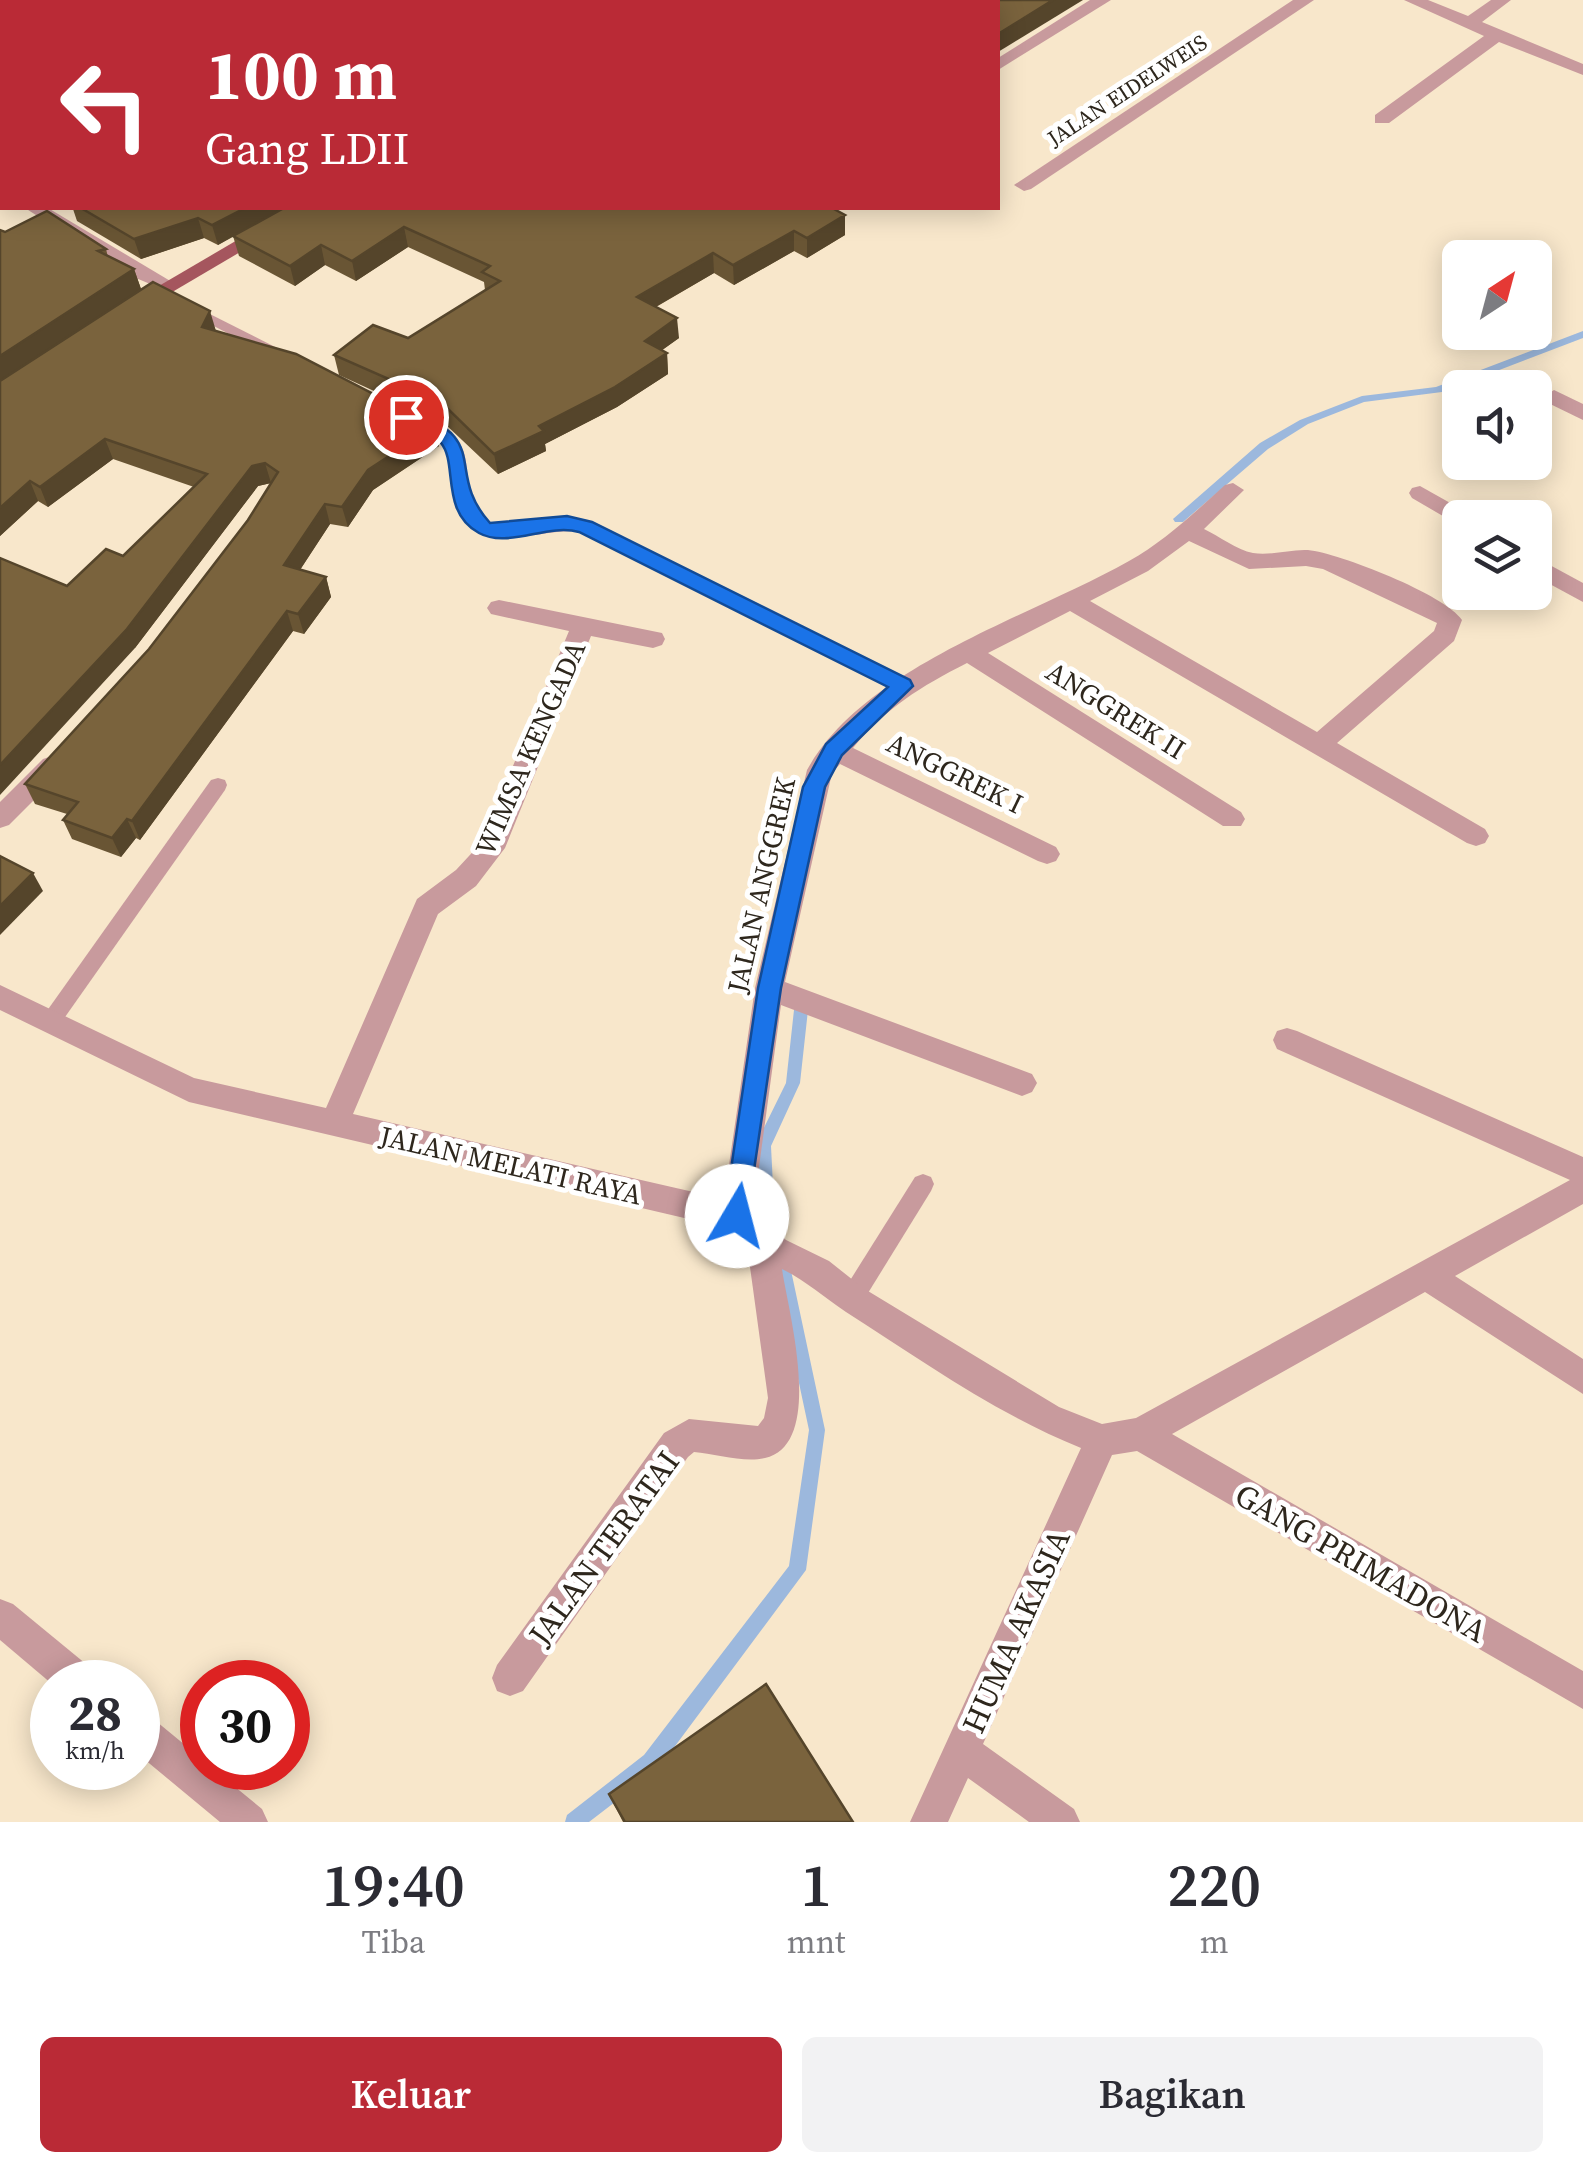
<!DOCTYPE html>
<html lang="id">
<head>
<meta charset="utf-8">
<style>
  :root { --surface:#fff; --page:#f2f2f3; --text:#2b2b33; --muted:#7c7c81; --accent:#ba2a36 }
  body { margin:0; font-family:"Source Serif 4",serif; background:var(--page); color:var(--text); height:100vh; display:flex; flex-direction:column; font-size:38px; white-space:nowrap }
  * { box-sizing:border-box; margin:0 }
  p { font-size:32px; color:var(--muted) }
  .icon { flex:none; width:55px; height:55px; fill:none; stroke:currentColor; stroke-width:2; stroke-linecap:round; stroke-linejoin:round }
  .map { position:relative; height:1822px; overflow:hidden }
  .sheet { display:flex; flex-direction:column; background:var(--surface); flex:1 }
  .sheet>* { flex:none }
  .banner { position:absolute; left:0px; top:0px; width:1000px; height:210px; box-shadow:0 5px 25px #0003; background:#ba2a36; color:#fff; overflow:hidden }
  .needle { width:65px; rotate:36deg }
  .controls { position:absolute; left:1442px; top:240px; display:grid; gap:20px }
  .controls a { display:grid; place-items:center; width:110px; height:110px; border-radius:15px; background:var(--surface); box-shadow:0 5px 25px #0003; font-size:50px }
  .speed { position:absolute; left:30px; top:1660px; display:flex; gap:20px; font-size:50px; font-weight:700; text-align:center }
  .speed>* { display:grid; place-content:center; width:130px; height:130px; border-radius:50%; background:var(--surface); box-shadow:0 5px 25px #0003; line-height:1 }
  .speed small { font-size:25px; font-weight:400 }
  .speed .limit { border:15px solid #d22; background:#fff; color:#111 }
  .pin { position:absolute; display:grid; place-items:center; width:85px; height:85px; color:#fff; margin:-42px; border:5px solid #fff; border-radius:50%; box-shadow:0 2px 10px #0007 }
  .me { position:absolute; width:110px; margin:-55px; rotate:8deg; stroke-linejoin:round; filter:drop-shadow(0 0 8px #0008) }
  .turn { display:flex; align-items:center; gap:35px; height:210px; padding:0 40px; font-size:45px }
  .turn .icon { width:130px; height:130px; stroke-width:2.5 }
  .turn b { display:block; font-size:70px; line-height:85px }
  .eta { display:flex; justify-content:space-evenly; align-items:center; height:170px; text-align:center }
  .eta b { font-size:60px; font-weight:600; line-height:70px }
  .action { display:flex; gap:20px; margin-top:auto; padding:20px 40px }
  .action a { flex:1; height:115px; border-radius:15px; background:var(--accent); color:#fff; font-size:40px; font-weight:600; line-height:115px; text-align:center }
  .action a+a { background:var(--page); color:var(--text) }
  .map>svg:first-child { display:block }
</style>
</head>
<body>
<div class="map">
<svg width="1583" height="1822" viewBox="0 0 1583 1822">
  <rect width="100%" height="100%" fill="#f8e7cb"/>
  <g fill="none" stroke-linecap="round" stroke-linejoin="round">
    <g fill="#9cb8dd" fill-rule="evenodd">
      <path d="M1583 331V338L1442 392 1364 402 1308 424 1268 449 1183 522H1175L1173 519 1260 443 1300 420 1362 396 1436 387Z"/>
      <path d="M801 1004 806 1006 808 1010 800 1083 771 1146 773 1186 825 1430 806 1570 658 1769 589 1822H565L567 1815 644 1755 789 1566 809 1430 757 1186 755 1146 786 1083 794 1010 796 1006Z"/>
    </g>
    <g fill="#c89a9d" fill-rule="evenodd">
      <path d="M190 304 285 352 288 355 280 360 275 358 185 311V305Z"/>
      <path d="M413 415C502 442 441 487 491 524L559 520 591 523 908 681 911 686 908 691H896L581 532C549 527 509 547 480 532 439 512 464 466 442 441 434 432 419 428 407 424V416Z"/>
      <path d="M218 778 225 780 227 785 225 790 58 1027 51 1030 44 1027 41 1021 44 1015 211 780Z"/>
      <path d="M923 1174 931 1177 934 1184 931 1191 860 1306 852 1309 844 1306 840 1298 844 1290 915 1177Z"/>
    </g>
    <g fill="#c89a9d" fill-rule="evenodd">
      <path d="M1090 0H1111L998 70V58Z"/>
      <path d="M1293 0H1314L1031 189 1024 191 1014 185Z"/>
      <path d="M1404 0H1428L1468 16 1491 0H1511L1482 22 1583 64V75L1499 42 1389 123H1375V115L1484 36Z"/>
      <path d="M0 180 2 181V194L0 193Z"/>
      <path d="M25 208H48L177 285 167 291 131 276Z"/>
      <path d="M1554 390 1583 404V420L1546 402 1543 397Z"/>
      <path d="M1233 483 1244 490 1204 529C1219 536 1237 550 1253 553 1271 556 1290 549 1308 550 1339 553 1446 595 1462 620L1454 641 1337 743 1485 829 1489 836 1485 843 1476 846 1467 843 1070 611 988 653 1241 812 1245 819 1241 826H1223L967 663C920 687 887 707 853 748L1056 847 1060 854 1056 861 1047 864 1038 861 840 764 832 773 785 982 1032 1074 1037 1083 1032 1092 1022 1096 781 1005 753 1211 786 1240 829 1261 863 1288 1059 1407 1102 1424 1136 1418 1570 1180 1277 1049 1273 1040 1277 1031 1287 1028 1297 1031 1583 1157V1204L1455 1276 1583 1359V1394L1425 1292 1172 1434 1583 1671V1709L1137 1451 1112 1455 983 1744 1074 1809 1080 1822H1029L968 1778 948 1822H910L1081 1448C998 1415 921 1360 846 1312 824 1297 806 1281 782 1269 788 1311 826 1444 765 1458 745 1463 715 1454 694 1452L688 1457 523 1691 510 1696 497 1691 492 1678 497 1665 664 1433 689 1419 758 1426 764 1418 768 1398 750 1267 727 1228 189 1102 0 1010V985L194 1078 326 1108 417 899 456 870 481 843 569 631 491 614 487 608 491 602 499 600 662 633 665 639 662 645 653 648 591 636 505 848 476 886 438 914 353 1114 724 1199 755 988 807 770C865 666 1028 618 1129 561 1165 541 1195 512 1225 485ZM1189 541 1249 569 1306 566 1323 569 1437 623 1434 631 1317 732 1090 601 1148 571Z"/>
      <path d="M1420 486 1468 513 1471 518H1460V526L1412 498 1409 493 1412 488Z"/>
      <path d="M1535 557 1583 583V602L1535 576Z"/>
      <path d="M52 756 61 759 65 766 61 773 9 825 0 828V802L43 759Z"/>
      <path d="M0 1599 13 1604 92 1669 97 1682 52 1684 0 1640Z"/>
      <path d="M138 1712 151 1717 202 1759V1768H212L262 1809 268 1822H220L138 1754Z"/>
    </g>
    <path fill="#a5565e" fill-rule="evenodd" d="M292 208H315L140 311 133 313 123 307Z"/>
  </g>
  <g fill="#695534">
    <path d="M70 208H836L834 209 845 215V235L807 258 794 251 734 285 714 273 656 307 679 338 662 350 667 353 668 374 617 407 545 444 546 451 498 474 444 423 339 375 334 355 408 338 485 290 484 282 408 247 356 281 325 265 295 286 239 256 233 236 218 245 204 238 141 259 77 221 73 209Z"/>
    <path d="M5 232 106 249 108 257 134 269 141 289 41 355 216 331 439 446 373 490 348 527 330 524 300 570 326 577 331 597 304 634 293 631 140 840 136 838 121 857 72 839 63 820 67 814 35 804 25 784 149 649 248 520 271 483 258 486 135 648 67 586 123 556 194 487 113 459 48 507 38 501 0 536Z"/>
    <path d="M609 1794 853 1822H623Z"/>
  </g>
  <g fill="#55452b">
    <path d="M1053 0H1083L998 52V34Z"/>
    <path d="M2 154V178L0 179V155Z"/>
    <path d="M245 208H286L218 245 212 225Z"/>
    <path d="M845 215V235L807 258V238Z"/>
    <path d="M198 218 204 238 141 259 134 239Z"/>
    <path d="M404 227 408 247 356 281 352 261Z"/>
    <path d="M794 231V251L734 285 733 265Z"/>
    <path d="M321 245 325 265 295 286 290 266Z"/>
    <path d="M713 253 714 273 638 317 637 297Z"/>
    <path d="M134 269 141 289 0 382V356Z"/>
    <path d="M210 311 216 331 202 327Z"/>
    <path d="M677 318 679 338 647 361 645 341Z"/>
    <path d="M667 353 668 374 617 407 545 444 546 451 498 474 494 454 539 426Z"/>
    <path d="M435 426 439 446 373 490 348 527 342 507 368 470Z"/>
    <path d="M105 439 113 459 48 507 40 487Z"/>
    <path d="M265 463 271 483 258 486 135 648 0 795V765L252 466Z"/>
    <path d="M30 481 38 501 0 536V508Z"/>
    <path d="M325 504 330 524 290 585 284 565Z"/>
    <path d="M326 577 331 597 304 634 298 614Z"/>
    <path d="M287 611 293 631 140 840 132 821Z"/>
    <path d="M127 819 136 838 121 857 112 838Z"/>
    <path d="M33 873 43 891 0 935V906Z"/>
  </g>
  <g fill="#7a633d" stroke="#55452b" stroke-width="2.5">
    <path d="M0 0H434L440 2H2V154L0 155Z"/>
    <path d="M480 0H1053L998 34V2H475Z"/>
    <path d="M81 208H245L212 225 198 218 134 239Z"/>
    <path d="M284 208H832L845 215 807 238 794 231 733 265 713 253 637 297 677 318 645 341 667 353 615 387 539 426 544 431 494 454 441 402 334 355 373 325 408 338 500 281 482 272 490 266 404 227 352 261 321 245 290 266 233 236Z"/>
    <path d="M47 211 106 249 98 251 134 269 0 356V230L5 232Z"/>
    <path d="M153 282 210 311 202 327 296 354 435 426 368 470 342 507 325 504 284 565 326 577 298 614 287 611 132 821 127 819 112 838 63 820 78 802 25 784 149 649 248 520 278 472 265 463 252 466 127 629 0 765V558L67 586 106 549 123 556 207 474 105 439 40 487 30 481 0 508V381Z"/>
    <path d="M0 856 33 873 0 906Z"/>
    <path d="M766 1684 853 1822H625L609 1794Z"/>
  </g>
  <path fill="#1a73e8" stroke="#114b97" stroke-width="2.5" d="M406 411C495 437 443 471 490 523L567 516 592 522 910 680 913 686 842 755 825 787 781 988 746 1224 737 1228 728 1224 724 1216 758 988 803 787 826 744 888 687 579 532C547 523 508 549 479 533 440 512 458 463 441 443 432 432 413 427 400 421L397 417Z"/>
  <g text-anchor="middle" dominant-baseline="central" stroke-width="10" stroke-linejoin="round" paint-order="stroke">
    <g font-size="22" fill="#2e271d" stroke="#fff">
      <text transform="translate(1127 90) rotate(-33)">JALAN EIDELWEIS</text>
    </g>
    <g font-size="28" fill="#2e271d" stroke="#fff">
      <text transform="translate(1116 710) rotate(32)">ANGGREK II</text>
      <text transform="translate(530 748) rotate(-66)">WIMSA KENGADA</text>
      <text transform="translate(955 773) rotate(26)">ANGGREK I</text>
      <text transform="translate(761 885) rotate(-77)">JALAN ANGGREK</text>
      <text transform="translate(511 1165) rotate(13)">JALAN MELATI RAYA</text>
    </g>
    <g font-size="32" fill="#2e271d" stroke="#fff">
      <text transform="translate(604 1548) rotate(-54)">JALAN TERATAI</text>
      <text transform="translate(1361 1563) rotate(30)">GANG PRIMADONA</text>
      <text transform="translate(1016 1631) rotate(-66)">HUMA AKASIA</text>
    </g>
  </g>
</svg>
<div class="controls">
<a><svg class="needle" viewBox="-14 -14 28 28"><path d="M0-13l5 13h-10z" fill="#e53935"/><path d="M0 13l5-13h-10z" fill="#7c7c81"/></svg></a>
<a><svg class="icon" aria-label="sound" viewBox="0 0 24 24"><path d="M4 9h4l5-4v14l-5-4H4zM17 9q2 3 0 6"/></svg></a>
<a><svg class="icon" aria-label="layers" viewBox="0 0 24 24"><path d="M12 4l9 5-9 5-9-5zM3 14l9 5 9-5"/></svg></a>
</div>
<div class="speed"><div>28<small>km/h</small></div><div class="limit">30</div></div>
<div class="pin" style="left:406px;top:417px;background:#d93025"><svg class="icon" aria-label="arrive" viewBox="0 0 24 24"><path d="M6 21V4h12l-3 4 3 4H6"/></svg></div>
<svg class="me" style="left:737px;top:1216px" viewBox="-20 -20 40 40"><circle r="19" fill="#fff"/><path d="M0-13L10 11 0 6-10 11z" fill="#1a73e8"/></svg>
<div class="banner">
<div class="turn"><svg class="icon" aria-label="left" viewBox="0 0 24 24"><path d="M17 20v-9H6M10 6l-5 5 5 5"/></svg><div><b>100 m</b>Gang LDII</div></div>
</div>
</div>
<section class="sheet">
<div class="eta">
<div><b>19:40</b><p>Tiba</p></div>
<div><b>1</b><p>mnt</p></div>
<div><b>220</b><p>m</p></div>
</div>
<div class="action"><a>Keluar</a><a>Bagikan</a></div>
</section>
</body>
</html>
